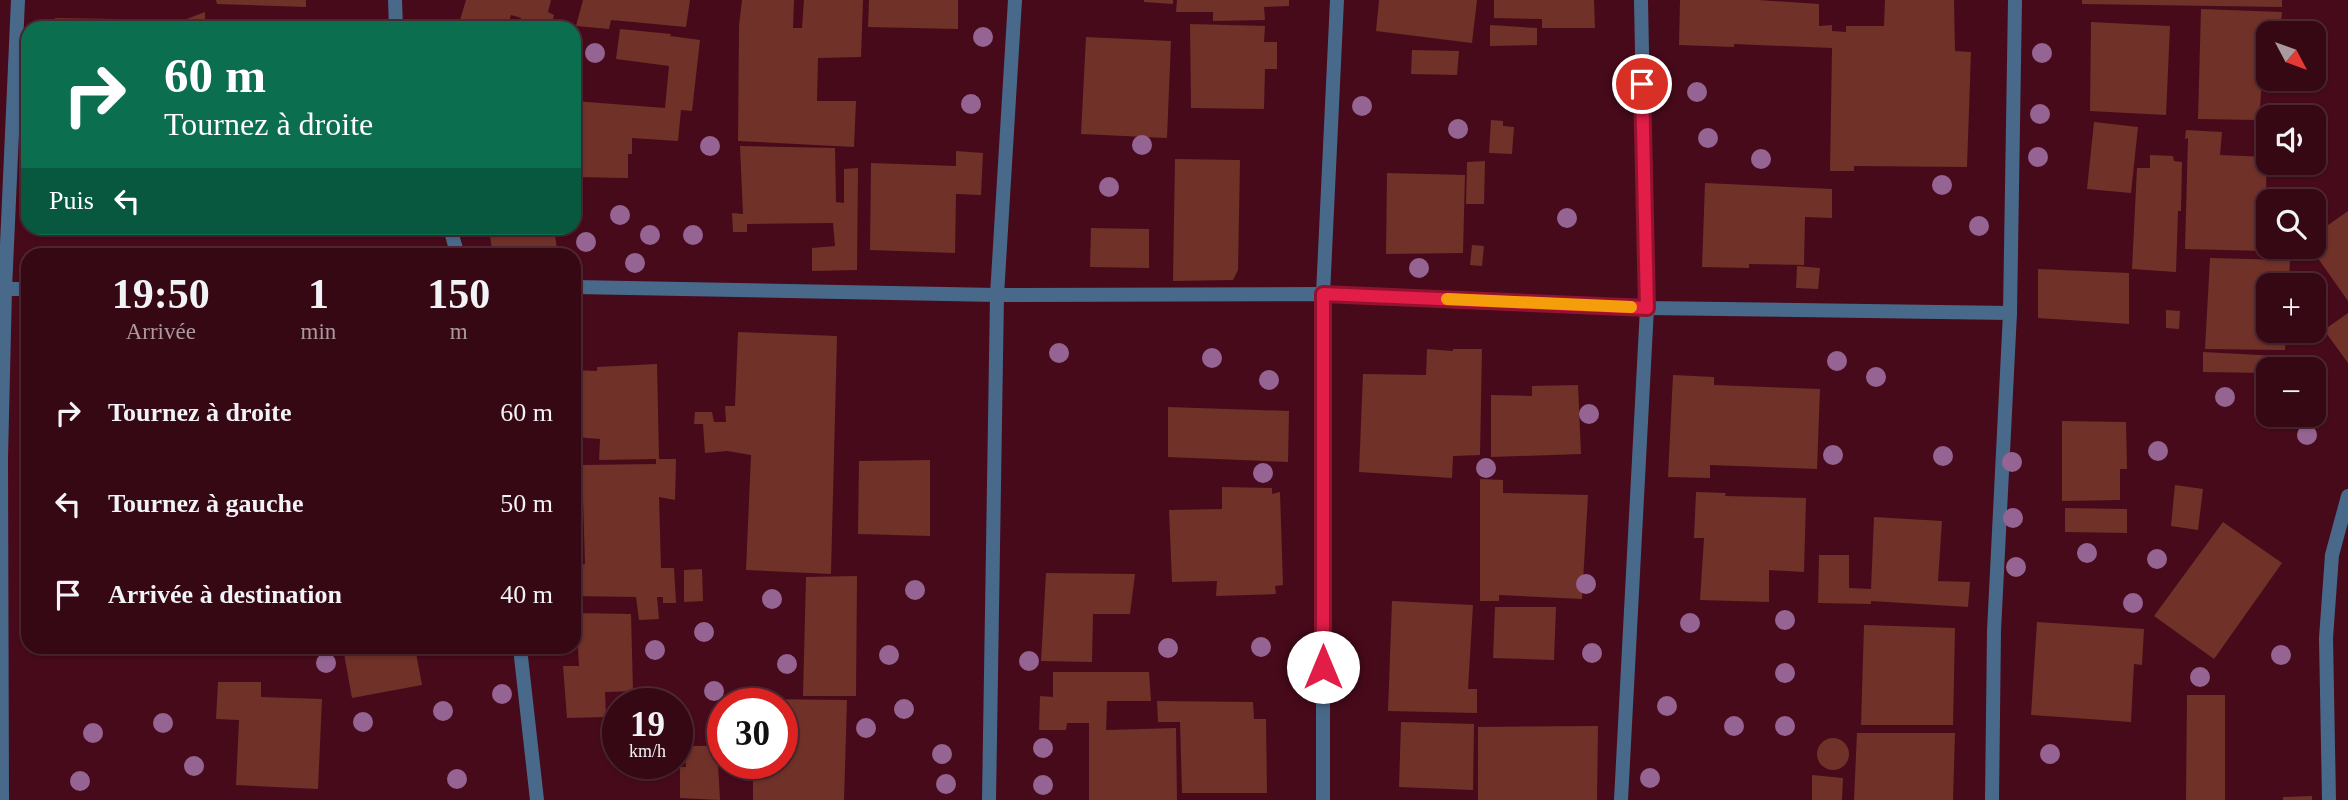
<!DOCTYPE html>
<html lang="fr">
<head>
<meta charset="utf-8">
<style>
  :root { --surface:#350814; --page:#3d111d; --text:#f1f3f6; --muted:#aa9aa0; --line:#4f2934 }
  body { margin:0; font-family:Georgia,serif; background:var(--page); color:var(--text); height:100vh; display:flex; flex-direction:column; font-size:26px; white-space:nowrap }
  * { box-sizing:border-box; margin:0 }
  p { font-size:23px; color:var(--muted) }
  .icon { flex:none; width:38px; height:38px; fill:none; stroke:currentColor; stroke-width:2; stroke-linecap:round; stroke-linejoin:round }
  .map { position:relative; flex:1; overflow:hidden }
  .side { position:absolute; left:21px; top:248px; width:560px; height:406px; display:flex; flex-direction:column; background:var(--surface); border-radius:21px; box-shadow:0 2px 5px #0004,0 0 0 2px var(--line) }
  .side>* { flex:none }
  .top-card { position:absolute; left:21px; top:21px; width:560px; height:214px; border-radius:21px; box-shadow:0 2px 5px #0004,0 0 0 2px var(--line); background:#0b6e4f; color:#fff; overflow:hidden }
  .needle { width:46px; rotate:131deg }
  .controls { position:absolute; left:2256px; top:21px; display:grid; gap:14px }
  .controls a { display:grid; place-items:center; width:70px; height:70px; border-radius:14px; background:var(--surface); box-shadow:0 2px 5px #0004,0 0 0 2px var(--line); font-size:35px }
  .speed { position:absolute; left:602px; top:688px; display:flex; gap:14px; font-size:35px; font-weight:700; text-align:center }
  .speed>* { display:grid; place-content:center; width:91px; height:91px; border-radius:50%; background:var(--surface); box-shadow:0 2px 5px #0004,0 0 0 2px var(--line); line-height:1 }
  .speed small { font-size:18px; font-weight:400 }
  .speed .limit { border:10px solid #d22; background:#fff; color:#111 }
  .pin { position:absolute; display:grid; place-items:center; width:60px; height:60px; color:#fff; margin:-30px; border:4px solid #fff; border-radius:50%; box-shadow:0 2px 7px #0007 }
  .me { position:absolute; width:77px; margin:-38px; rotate:0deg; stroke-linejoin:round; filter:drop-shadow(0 0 5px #0008) }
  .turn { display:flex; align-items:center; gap:24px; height:147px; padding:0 28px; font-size:32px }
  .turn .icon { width:91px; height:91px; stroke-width:2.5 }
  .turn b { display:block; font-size:49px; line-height:60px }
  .then { display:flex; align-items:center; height:66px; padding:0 28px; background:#0003; gap:14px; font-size:26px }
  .eta { display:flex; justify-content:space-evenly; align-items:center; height:119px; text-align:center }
  .eta b { font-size:42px; font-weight:600; line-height:49px }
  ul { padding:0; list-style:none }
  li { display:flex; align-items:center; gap:21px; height:91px; padding:0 28px }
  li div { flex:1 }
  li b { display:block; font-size:26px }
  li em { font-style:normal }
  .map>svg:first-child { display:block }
</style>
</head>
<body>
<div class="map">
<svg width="2348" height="800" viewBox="0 0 2348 800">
  <rect width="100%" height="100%" fill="#470a1b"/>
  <g fill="#703128">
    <path d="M216 0H306V7L217 4Z"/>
    <path d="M466 0H551L548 12 554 15 552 24 563 28H518L521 18 511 15 507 28H486L460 20Z"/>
    <path d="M583 0H690L686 27 611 20 609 29 576 26Z"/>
    <path d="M742 0H794L793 28H802L804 0H863L861 57 818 58 817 101H856L854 147 738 141 739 26Z"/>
    <path d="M869 0H958V29L868 27Z"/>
    <path d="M1144 0H1173V4L1144 2Z"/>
    <path d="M1177 0H1289V6L1264 7 1265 20 1213 21V12H1176Z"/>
    <path d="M1379 0H1477L1472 43 1376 31Z"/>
    <path d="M1494 0H1594L1595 28H1542V19L1494 18Z"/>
    <path d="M1680 0H1758L1819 4V26L1832 25V31L1846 32V26H1884L1885 0H1954L1955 51 1971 52 1967 167 1854 166V171H1830L1832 48 1734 44V47L1679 45Z"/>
    <path d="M2082 0H2282V7L2082 4Z"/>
    <path d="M2201 9 2282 12 2280 33H2268V79H2280V82L2262 81 2259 120 2198 119Z"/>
    <path d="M205 12V28H54L55 18 184 20Z"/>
    <path d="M2091 22 2170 26 2166 115 2090 111Z"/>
    <path d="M1190 24 1265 26 1264 42H1277V69H1265L1264 109 1191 108Z"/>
    <path d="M1490 25 1537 28V45L1490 46Z"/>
    <path d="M620 29 671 34 670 36 700 40 692 111 681 110 678 141 632 138V154H628V178L574 177V101L665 108 669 66 616 59Z"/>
    <path d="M1086 37 1171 41 1167 138 1081 134Z"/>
    <path d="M1412 50 1459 51 1457 75 1411 74Z"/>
    <path d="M1491 120 1503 121V126L1514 127 1512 154 1489 153Z"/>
    <path d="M2094 122 2138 127 2131 193 2087 189Z"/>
    <path d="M2186 130 2222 132 2220 155 2267 157 2264 251 2185 249 2188 138 2185 139Z"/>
    <path d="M740 146 835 148 836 202 844 203V169L858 168 857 270 812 271V248L835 246 833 223 747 224V232H733L732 213 743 214Z"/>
    <path d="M956 151 983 153 981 195 956 194 955 253 870 250 871 163 956 166Z"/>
    <path d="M2150 155 2173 156 2174 161 2182 162 2181 211H2178L2176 272 2132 269 2137 168H2150Z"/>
    <path d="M1175 159 1240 160 1238 270 1233 280 1173 281Z"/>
    <path d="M1485 161 1484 204H1466L1467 162Z"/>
    <path d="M1387 173 1465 175 1463 253 1386 254Z"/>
    <path d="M1705 183 1832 189V218L1805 217 1804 265 1749 264V268L1702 267Z"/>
    <path d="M2348 211V301L2310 247H2314V235Z"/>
    <path d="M82 228H170V232L93 230Z"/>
    <path d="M494 228H554L558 256H493L489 229Z"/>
    <path d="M1091 228 1149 229V268L1090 267Z"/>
    <path d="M1472 245 1484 246 1482 266 1470 265Z"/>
    <path d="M2210 258 2290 260 2289 285H2268V331H2286L2285 350 2205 349Z"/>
    <path d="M1797 266 1820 268 1818 289 1796 288Z"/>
    <path d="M2038 269 2129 273V324L2038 318Z"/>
    <path d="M2166 310 2180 311 2179 329 2166 328Z"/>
    <path d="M2348 313V363L2324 330Z"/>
    <path d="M738 332 837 336 831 574 746 570 751 455 727 451 705 453 703 424H694L695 412H712L714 422H726L725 406H735Z"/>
    <path d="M1427 349 1453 351V349H1482L1480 455 1453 456 1452 478 1359 472 1363 374 1426 375Z"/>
    <path d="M2203 352 2299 357 2298 369H2268V373L2203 372Z"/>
    <path d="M657 364 659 459H676L675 500 659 497 661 568H674L676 603H663V597H657L659 619 639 620 636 597 574 596V567L585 564 582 465 656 464V459L599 460 600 439 574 437V370L597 371V367Z"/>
    <path d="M1673 375 1714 377V385L1820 389 1817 469 1710 465V478L1668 477Z"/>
    <path d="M1578 385 1581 454 1491 457V395L1532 396V386Z"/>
    <path d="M1168 407 1289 411 1288 462 1168 457Z"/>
    <path d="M2062 421 2126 422 2127 469H2120V500L2062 501Z"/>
    <path d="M930 460V536L858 534 859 461Z"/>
    <path d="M1480 479 1503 480V493L1588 495 1582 599 1499 595V601H1480Z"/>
    <path d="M2175 485 2203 489 2198 530 2171 526Z"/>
    <path d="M1222 487 1272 488V494L1280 492 1283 585 1275 586 1276 594 1216 596 1217 581 1172 582 1169 510 1222 509Z"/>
    <path d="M1696 492 1726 493 1725 496 1806 498 1804 572 1769 570V602L1700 600 1704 538H1694Z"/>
    <path d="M2065 508 2127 509V533L2065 532Z"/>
    <path d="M1874 517 1942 521 1938 581 1970 582 1968 607 1871 601V604L1818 603 1819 555H1849V588L1871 589Z"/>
    <path d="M2223 522 2282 563 2214 659 2154 616Z"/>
    <path d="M702 569 703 601 684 602V570Z"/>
    <path d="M1046 573 1135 574 1130 614H1093L1092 662 1041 661Z"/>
    <path d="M857 576 856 696H803L806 577Z"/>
    <path d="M1392 601 1473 605 1468 689H1477V713L1388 711Z"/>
    <path d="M1495 607H1556L1554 660 1493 658Z"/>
    <path d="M576 613 631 614 633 691 605 692 606 717 567 718 563 666H579Z"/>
    <path d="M2037 622 2144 629 2142 665 2134 664 2131 722 2031 715Z"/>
    <path d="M1864 625 1955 628 1953 725H1861Z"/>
    <path d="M343 648H415L422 685 352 698Z"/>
    <path d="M1053 672H1149L1151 701H1107L1106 730 1176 728 1177 800H1089V723H1067L1066 730H1039L1040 696 1053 697Z"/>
    <path d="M218 682H261V697L322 699 318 789 236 785 239 720 216 719Z"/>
    <path d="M2187 695H2225V800H2186Z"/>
    <path d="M754 699 847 700 844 800H753V763H782V704H754Z"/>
    <path d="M1157 701 1253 702 1254 719H1266L1267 793H1182L1180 722H1158Z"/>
    <path d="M614 704H618V731H616Z"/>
    <path d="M1401 722 1474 724 1473 790 1399 787Z"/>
    <path d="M1598 726 1597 800H1478V727Z"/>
    <path d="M1857 733H1955L1953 800H1854Z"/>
    <circle cx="1833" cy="754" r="16"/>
    <path d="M684 746H717L720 800 680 798V767H686Z"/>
    <path d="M1812 775 1843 778 1842 800H1812Z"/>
    <path d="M2312 796V800H2283V797Z"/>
  </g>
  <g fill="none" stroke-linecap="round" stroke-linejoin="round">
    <g stroke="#49698b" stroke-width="14">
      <path d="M395 0 396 28"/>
      <path d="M450 228 458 256"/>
      <path d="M574 287 997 295 1323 294 1647 308 2010 313"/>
      <path d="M0 289H28"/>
      <path d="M520 648 537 800"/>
      <path d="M2 800 1 458 5 289 18 0"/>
      <path d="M989 800 997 295 1015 0"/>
      <path d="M1323 800V294L1337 0"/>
      <path d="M1621 800 1647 308 1641 0"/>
      <path d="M1992 800 1994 631 2010 313 2015 0"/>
      <path d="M2329 800 2326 638 2332 555 2348 496"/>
    </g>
  </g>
  <g fill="#966492">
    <circle cx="983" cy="37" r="10"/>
    <circle cx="595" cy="53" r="10"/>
    <circle cx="2042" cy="53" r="10"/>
    <circle cx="1697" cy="92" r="10"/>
    <circle cx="971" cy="104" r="10"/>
    <circle cx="1362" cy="106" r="10"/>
    <circle cx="2040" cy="114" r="10"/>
    <circle cx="1458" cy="129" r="10"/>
    <circle cx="1708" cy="138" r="10"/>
    <circle cx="1142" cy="145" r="10"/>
    <circle cx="710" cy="146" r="10"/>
    <circle cx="2038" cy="157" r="10"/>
    <circle cx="1761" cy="159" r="10"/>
    <circle cx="1942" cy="185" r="10"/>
    <circle cx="1109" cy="187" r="10"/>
    <circle cx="620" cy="215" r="10"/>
    <circle cx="1567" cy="218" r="10"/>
    <circle cx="1979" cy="226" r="10"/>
    <circle cx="650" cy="235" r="10"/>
    <circle cx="693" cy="235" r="10"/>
    <circle cx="586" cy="242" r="10"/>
    <circle cx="635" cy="263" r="10"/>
    <circle cx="1419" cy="268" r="10"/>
    <circle cx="1059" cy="353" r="10"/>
    <circle cx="1212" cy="358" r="10"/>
    <circle cx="1837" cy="361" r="10"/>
    <circle cx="1876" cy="377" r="10"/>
    <circle cx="1269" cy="380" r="10"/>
    <circle cx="2225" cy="397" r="10"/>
    <circle cx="1589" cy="414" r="10"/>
    <circle cx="2307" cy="435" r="10"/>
    <circle cx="2158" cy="451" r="10"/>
    <circle cx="1833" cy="455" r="10"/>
    <circle cx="1943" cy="456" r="10"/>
    <circle cx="2012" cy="462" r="10"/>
    <circle cx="1486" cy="468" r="10"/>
    <circle cx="1263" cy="473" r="10"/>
    <circle cx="2013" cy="518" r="10"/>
    <circle cx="2087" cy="553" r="10"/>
    <circle cx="2157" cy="559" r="10"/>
    <circle cx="2016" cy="567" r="10"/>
    <circle cx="1586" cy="584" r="10"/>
    <circle cx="915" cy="590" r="10"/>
    <circle cx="772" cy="599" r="10"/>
    <circle cx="2133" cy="603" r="10"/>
    <circle cx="1785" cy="620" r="10"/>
    <circle cx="1690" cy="623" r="10"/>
    <circle cx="704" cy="632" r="10"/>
    <circle cx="1261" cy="647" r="10"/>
    <circle cx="1168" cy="648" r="10"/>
    <circle cx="655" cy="650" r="10"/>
    <circle cx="1592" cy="653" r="10"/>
    <circle cx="889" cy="655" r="10"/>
    <circle cx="2281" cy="655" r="10"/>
    <circle cx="1029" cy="661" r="10"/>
    <circle cx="326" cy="663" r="10"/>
    <circle cx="787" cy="664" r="10"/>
    <circle cx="1785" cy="673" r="10"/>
    <circle cx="2200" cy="677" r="10"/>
    <circle cx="714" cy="691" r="10"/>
    <circle cx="502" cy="694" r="10"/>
    <circle cx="1667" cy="706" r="10"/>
    <circle cx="904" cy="709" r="10"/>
    <circle cx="443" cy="711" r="10"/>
    <circle cx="363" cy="722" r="10"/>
    <circle cx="163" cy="723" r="10"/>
    <circle cx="1734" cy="726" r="10"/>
    <circle cx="1785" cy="726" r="10"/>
    <circle cx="866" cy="728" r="10"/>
    <circle cx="93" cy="733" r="10"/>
    <circle cx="1043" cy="748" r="10"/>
    <circle cx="942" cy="754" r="10"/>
    <circle cx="2050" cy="754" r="10"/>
    <circle cx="194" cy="766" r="10"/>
    <circle cx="1650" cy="778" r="10"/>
    <circle cx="457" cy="779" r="10"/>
    <circle cx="80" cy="781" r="10"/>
    <circle cx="946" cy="784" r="10"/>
    <circle cx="1043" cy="785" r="10"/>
  </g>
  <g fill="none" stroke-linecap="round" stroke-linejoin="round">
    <defs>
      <path id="route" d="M1323 667V294L1647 308 1642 84"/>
    </defs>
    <use href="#route" stroke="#92132f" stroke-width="18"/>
    <use href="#route" stroke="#e11d48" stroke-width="12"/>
    <path stroke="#f59e0b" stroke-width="12" d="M1447 299 1631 307"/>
  </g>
</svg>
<div class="controls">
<a><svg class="needle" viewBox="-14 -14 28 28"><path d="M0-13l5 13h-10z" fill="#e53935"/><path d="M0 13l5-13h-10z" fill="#aa9aa0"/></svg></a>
<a><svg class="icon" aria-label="sound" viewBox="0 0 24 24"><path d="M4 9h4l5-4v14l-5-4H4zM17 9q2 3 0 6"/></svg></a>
<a><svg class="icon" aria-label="search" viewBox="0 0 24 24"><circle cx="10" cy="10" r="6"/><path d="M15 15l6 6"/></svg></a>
<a>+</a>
<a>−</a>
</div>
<div class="speed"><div>19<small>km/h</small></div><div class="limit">30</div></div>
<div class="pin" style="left:1642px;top:84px;background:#d93025"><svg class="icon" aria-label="arrive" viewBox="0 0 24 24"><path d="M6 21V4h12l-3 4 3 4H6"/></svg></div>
<svg class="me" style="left:1323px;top:667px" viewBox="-20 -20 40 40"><circle r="19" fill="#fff"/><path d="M0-13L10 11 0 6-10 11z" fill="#e11d48"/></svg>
<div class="top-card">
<div class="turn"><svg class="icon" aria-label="right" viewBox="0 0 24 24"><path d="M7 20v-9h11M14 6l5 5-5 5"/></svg><div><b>60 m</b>Tournez à droite</div></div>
<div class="then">Puis<svg class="icon" aria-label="left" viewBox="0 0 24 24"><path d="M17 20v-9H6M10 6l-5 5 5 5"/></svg></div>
</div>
<section class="side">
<div class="eta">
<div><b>19:50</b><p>Arrivée</p></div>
<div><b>1</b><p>min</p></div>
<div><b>150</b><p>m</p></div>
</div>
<ul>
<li><svg class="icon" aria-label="right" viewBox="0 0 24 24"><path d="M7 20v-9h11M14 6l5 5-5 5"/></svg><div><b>Tournez à droite</b></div><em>60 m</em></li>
<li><svg class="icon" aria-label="left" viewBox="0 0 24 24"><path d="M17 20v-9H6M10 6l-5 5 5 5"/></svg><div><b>Tournez à gauche</b></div><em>50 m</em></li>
<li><svg class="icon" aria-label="arrive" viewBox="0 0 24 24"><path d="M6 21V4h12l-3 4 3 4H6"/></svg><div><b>Arrivée à destination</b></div><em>40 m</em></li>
</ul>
</section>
</div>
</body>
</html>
